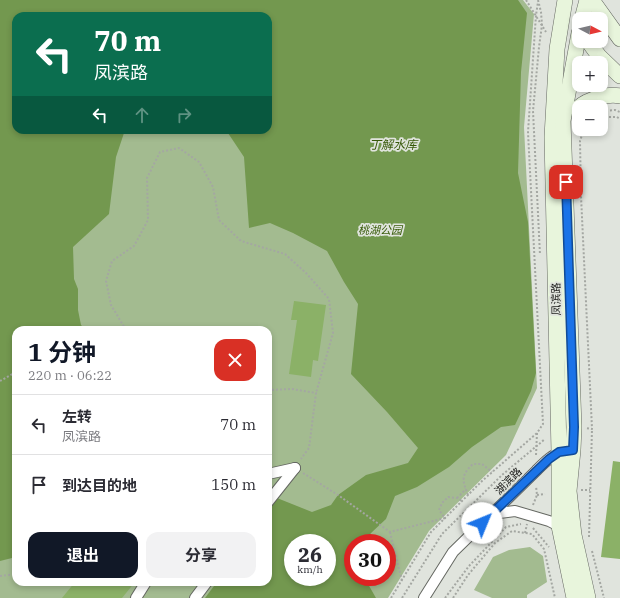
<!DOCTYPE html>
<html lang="zh">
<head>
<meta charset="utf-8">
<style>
  :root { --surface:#fff; --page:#f2f2f3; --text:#2b2b33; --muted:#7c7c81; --line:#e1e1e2; --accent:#111827 }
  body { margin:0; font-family:"IBM Plex Serif","Noto Sans SC",serif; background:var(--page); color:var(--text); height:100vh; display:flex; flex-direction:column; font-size:15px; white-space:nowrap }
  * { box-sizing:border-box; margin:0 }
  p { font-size:13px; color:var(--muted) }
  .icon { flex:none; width:22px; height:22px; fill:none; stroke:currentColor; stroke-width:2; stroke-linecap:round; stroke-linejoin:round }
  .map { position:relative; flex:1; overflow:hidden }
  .drawer { position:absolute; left:12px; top:326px; width:260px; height:260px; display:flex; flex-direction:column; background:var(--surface); border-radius:12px; box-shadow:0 2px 6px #0003 }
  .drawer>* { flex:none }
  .top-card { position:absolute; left:12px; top:12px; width:260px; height:122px; border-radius:12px; box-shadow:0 2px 6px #0003; background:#0b6e4f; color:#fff; overflow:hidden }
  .needle { width:26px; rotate:97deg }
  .fabs { position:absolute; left:572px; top:12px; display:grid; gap:8px }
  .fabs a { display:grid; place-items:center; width:36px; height:36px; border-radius:8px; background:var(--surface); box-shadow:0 2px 6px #0003; font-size:20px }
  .speed { position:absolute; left:284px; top:534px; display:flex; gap:8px; font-size:20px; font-weight:700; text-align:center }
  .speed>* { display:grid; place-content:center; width:52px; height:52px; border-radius:50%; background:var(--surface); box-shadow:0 2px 6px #0003; line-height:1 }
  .speed small { font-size:10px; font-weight:400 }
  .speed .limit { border:6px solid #d22; background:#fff; color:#111 }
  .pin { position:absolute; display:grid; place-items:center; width:34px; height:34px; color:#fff; margin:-17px; border-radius:8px; box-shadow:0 2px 6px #0006 }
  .me { position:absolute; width:44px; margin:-22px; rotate:45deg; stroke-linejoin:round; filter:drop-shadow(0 0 3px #0008) }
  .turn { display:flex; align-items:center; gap:14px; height:84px; padding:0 16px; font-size:18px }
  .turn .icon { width:52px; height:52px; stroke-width:2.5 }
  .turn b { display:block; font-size:28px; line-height:34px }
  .lanes { display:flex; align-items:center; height:38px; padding:0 16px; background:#0003; justify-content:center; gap:20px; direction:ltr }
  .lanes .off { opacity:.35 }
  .round { display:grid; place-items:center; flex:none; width:42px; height:42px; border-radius:12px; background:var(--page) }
  .overview { display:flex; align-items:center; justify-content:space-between; height:68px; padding:0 16px }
  h1 { font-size:24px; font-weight:700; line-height:30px; color:var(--accent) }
  .action { display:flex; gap:8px; margin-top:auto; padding:8px 16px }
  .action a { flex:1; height:46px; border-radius:12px; background:var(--accent); color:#fff; font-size:16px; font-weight:700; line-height:46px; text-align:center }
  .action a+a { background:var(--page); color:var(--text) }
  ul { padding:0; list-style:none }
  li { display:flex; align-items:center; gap:12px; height:60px; padding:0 16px; border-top:1px solid var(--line) }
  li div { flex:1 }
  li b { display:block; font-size:15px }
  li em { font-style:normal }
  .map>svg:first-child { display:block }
</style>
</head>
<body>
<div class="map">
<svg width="620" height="598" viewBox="0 0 620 598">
  <rect width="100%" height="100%" fill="#e0e4dd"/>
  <g fill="#a3bb90" fill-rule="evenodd">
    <path d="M0 0H523L534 14 524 127 537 388 506 455 429 531 388 598H0ZM16 16H268V130H16ZM16 330H268V582H16ZM293 543H327V577H293ZM353 543H387V577H353Z"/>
    <path d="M530 547 543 556 547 582 527 595V598H492L474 590 493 557 509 550Z"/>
  </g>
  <path fill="#73984f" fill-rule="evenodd" d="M0 0H518L527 13 521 72 518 173 528 222 536 373 531 391 515 425 501 427 472 447 449 467 417 487 395 496 386 519 371 533 364 543H353V577H364L376 598H205L217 582H268V510L277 498 312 512 331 505 338 495 366 475 408 463 418 448 387 412 351 374 358 304 344 282 327 251 293 233 270 223 249 228 244 157 228 133 225 130H268V16H16V130H125L116 157 109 214 73 247 74 279 78 289V310L81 325 86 330H16V557L0 561ZM293 543H327V577H293Z"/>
  <g fill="#8bb167">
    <path d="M294 301 326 305 318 361 313 360 311 377 289 374 297 320H291Z"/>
    <path d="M613 461 620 462V559L601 557Z"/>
    <path d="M75 582H83L85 584 86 582H135L122 598H62Z"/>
  </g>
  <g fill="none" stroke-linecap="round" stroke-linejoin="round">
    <defs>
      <g id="street">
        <path d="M268 474 295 468"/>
        <path d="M268 502 295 468"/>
        <path d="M492 514 515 511 549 521 559 526"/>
        <path d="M136 598 146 582"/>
        <path d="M195 598 207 582"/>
        <path d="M424 598 453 552 536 471C543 464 553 453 563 452"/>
      </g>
      <g id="secondary">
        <path d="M565 0 557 49 552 137 559 452V526L574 598"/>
        <path d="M592 0 620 39"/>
        <path d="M582 19 587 0"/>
        <path d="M579 33 563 121 574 427 573 450 569 491 574 535 588 598"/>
        <path d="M588 41 599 56 620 76"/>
        <path d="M579 107C588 99 609 93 620 96"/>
      </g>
    </defs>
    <use href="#street" stroke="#656862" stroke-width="12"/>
    <use href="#secondary" stroke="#656862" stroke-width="16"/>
    <g stroke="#a4a7a2" stroke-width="2" stroke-dasharray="2 2" stroke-linecap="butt">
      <path d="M526 0 546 32"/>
      <path d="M538 0 541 12 542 25 539 47 533 111 540 255"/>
      <path d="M602 111 615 110 620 112"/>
      <path d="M601 117H617L620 119"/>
      <path d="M584 129 580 141 581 196 592 429 586 428"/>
      <path d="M126 330 111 305 106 281 112 261 134 246 148 220 147 178 160 152 179 148 199 162 213 187 219 220 241 241 285 254 306 273 329 299 333 333 316 393"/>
      <path d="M0 381 16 372"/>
      <path d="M268 390 292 389 316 393 309 448 301 459"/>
      <path d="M536 455 537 433 543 424 528 132 536 15 538 2"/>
      <path d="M303 473 338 495 390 532 445 518 439 510 442 503 448 497 457 498 462 501"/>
      <path d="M581 490H590"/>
      <path d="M468 495C462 480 461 475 473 464H482L492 472"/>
      <path d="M537 495 545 494"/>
      <path d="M457 498 466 489"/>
      <path d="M533 505 537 495 536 486"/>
      <path d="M533 528 549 547"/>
      <path d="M390 532 402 581"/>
      <path d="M525 533 527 524"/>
      <path d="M589 537 592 429"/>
      <path d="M592 551 604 598"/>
      <path d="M0 576 16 574"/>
      <path d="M391 598 431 532 482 481 537 433"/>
      <path d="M402 598 442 534 502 475 545 439"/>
      <path d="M445 598 469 566 506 527 521 524"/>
      <path d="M453 598 468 575 495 543 512 531 532 534 544 549 555 598"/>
    </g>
    <use href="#street" stroke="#fff" stroke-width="10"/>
    <use href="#secondary" stroke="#e8f5dc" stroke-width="15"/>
  </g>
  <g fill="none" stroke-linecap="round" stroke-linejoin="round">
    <defs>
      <path id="route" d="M482 523 549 459 559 452 573 450 574 427 566 182"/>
    </defs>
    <use href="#route" stroke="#114b97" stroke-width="10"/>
    <use href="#route" stroke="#1a73e8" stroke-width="7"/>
  </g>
  <g text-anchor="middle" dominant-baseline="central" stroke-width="3.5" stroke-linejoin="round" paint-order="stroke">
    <g font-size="11" font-style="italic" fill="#385b0a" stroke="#e0e4dd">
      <text x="380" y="230">桃湖公园</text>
    </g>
    <g font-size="11" fill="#1d1e1c" stroke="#e0e4dd">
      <text transform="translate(556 299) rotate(-91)">凤滨路</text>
      <text transform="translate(508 481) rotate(-45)">湖滨路</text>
    </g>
    <g font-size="12" font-style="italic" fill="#385a0a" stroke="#e0e4dd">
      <text x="393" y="144">丁解水库</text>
    </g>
  </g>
</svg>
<div class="fabs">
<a><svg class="needle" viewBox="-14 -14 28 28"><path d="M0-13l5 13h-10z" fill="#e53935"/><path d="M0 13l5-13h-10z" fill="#7c7c81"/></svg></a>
<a>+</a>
<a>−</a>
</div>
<div class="speed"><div>26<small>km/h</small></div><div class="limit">30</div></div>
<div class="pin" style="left:566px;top:182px;background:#d93025"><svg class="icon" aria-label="arrive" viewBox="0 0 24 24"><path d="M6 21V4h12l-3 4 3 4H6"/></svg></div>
<svg class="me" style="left:482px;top:523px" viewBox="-20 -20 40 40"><circle r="19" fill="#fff"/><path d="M0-13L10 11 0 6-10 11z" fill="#1a73e8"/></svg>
<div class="top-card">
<div class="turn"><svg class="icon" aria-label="left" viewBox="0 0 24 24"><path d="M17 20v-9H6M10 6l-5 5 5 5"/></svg><div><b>70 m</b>凤滨路</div></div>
<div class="lanes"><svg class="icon" aria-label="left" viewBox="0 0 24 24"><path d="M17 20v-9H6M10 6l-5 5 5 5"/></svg><svg class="icon off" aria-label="ahead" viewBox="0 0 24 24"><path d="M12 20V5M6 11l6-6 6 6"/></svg><svg class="icon off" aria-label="right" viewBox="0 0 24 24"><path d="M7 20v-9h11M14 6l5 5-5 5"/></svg></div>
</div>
<section class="drawer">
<div class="overview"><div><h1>1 分钟</h1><p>220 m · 06:22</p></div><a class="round" style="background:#d93025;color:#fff"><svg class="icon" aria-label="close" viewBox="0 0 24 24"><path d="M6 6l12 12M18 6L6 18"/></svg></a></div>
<ul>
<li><svg class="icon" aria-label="left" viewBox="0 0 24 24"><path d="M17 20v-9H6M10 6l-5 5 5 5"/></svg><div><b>左转</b><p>凤滨路</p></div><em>70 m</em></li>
<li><svg class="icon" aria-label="arrive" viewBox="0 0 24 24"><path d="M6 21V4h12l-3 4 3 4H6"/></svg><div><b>到达目的地</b></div><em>150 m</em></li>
</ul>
<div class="action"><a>退出</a><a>分享</a></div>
</section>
</div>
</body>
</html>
